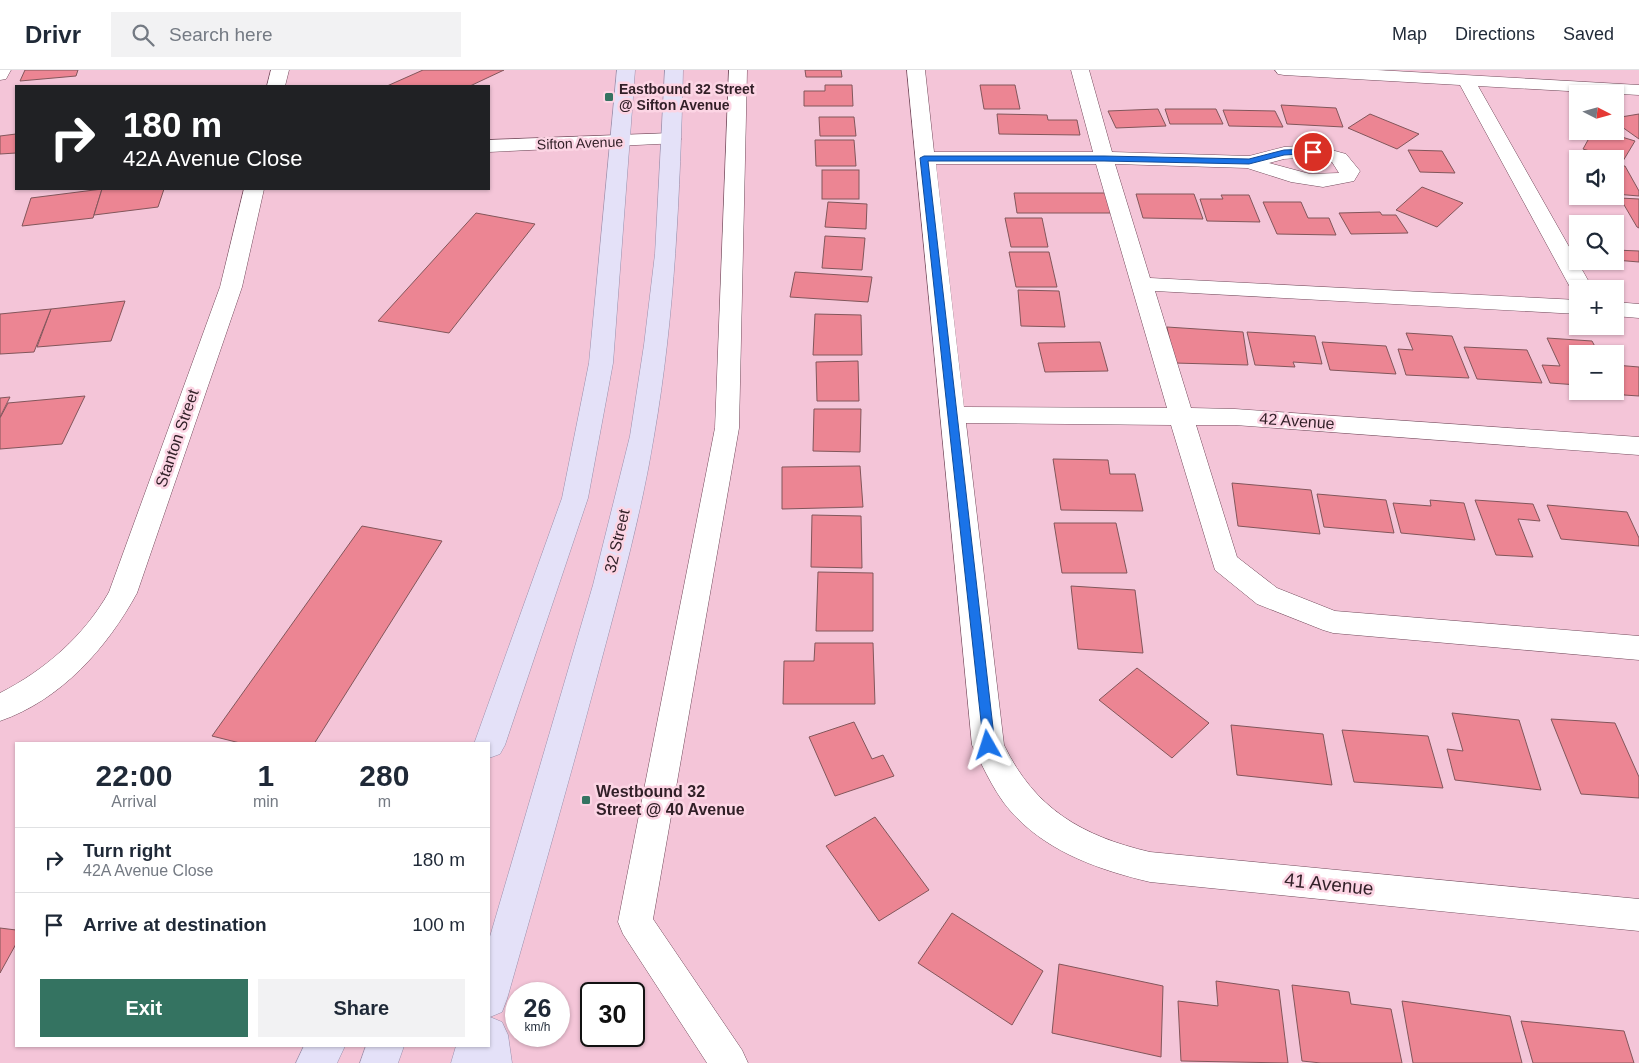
<!DOCTYPE html>
<html lang="en">
<head>
<meta charset="utf-8">
<style>
  :root { --surface:#fff; --page:#f2f2f3; --text:#1f2937; --muted:#747a83; --line:#e0e1e3; --accent:#347361 }
  body { margin:0; font-family:Arial,sans-serif; background:var(--page); color:var(--text); height:100vh; display:flex; flex-direction:column; font-size:19px; white-space:nowrap }
  * { box-sizing:border-box; margin:0 }
  p { font-size:16px; color:var(--muted) }
  .icon { flex:none; width:28px; height:28px; fill:none; stroke:currentColor; stroke-width:2; stroke-linecap:round; stroke-linejoin:round }
  .map { position:relative; flex:1; overflow:hidden }
  .side { position:absolute; left:15px; top:672px; width:475px; height:305px; display:flex; flex-direction:column; background:var(--surface); border-radius:0px; box-shadow:0 1px 4px #0004 }
  .side>* { flex:none }
  .guide { position:absolute; left:15px; top:15px; width:475px; height:105px; border-radius:0px; box-shadow:0 1px 4px #0004; background:#202124; color:#fff; overflow:hidden }
  .needle { width:32px; rotate:96deg }
  .buttons { position:absolute; left:1569px; top:15px; display:grid; gap:10px }
  .buttons a { display:grid; place-items:center; width:55px; height:55px; border-radius:0px; background:var(--surface); box-shadow:0 1px 4px #0004; font-size:25px }
  .speed { position:absolute; left:505px; top:912px; display:flex; gap:10px; font-size:25px; font-weight:700; text-align:center }
  .speed>* { display:grid; place-content:center; width:65px; height:65px; border-radius:50%; background:var(--surface); box-shadow:0 1px 4px #0004; line-height:1 }
  .speed small { font-size:12px; font-weight:400 }
  .speed .limit { border:2px solid #111; border-radius:8px; background:#fff; color:#111 }
  .pin { position:absolute; display:grid; place-items:center; width:42px; height:42px; color:#fff; margin:-21px; border:2px solid #fff; border-radius:50%; box-shadow:0 1px 5px #0007 }
  .me { position:absolute; width:55px; margin:-28px; rotate:354deg; stroke-linejoin:round; filter:drop-shadow(0 0 4px #0008) }
  .turn { display:flex; align-items:center; gap:18px; height:105px; padding:0 25px; font-size:22px }
  .turn .icon { width:65px; height:65px; stroke-width:2.5 }
  .turn b { display:block; font-size:35px; line-height:42px }
  .eta { display:flex; justify-content:space-evenly; align-items:center; height:85px; text-align:center }
  .eta b { font-size:30px; font-weight:600; line-height:35px }
  .action { display:flex; gap:10px; margin-top:auto; padding:10px 25px }
  .action a { flex:1; height:58px; border-radius:0px; background:var(--accent); color:#fff; font-size:20px; font-weight:600; line-height:58px; text-align:center }
  .action a+a { background:var(--page); color:var(--text) }
  ul { padding:0; list-style:none }
  li { display:flex; align-items:center; gap:15px; height:65px; padding:0 25px; border-top:1px solid var(--line) }
  li div { flex:1 }
  li b { display:block; font-size:19px }
  li em { font-style:normal }
  header { display:flex; align-items:center; gap:30px; box-sizing:border-box; height:70px; padding:0 25px; background:var(--surface); border-bottom:1px solid var(--line) }
  header strong { font-size:24px }
  nav { display:flex; gap:28px; margin-inline-start:auto; font-size:18px }
  .search { width:350px; height:45px; background:var(--page); display:flex; align-items:center; gap:12px; box-sizing:border-box; padding:0 18px; border-radius:0px; color:var(--muted); font-size:19px }
  .map>svg:first-child { display:block }
</style>
</head>
<body>
<header>
<strong>Drivr</strong>
<div class="search"><svg class="icon" aria-label="search" viewBox="0 0 24 24"><circle cx="10" cy="10" r="6"/><path d="M15 15l6 6"/></svg>Search here</div>
<nav><a>Map</a><a>Directions</a><a>Saved</a></nav>
</header>
<div class="map">
<svg width="1639" height="993" viewBox="0 0 1639 993">
  <rect width="100%" height="100%" fill="#f4c5d8"/>
  <g fill="#ec8593" stroke="#82565b">
    <path d="M25 0H78L76 6 20 11Z"/>
    <path d="M423 0H504L470 16H387Z"/>
    <path d="M805 0H841L842 7H806Z"/>
    <path d="M825 15H852L853 36H804V21H825Z"/>
    <path d="M980 15H1015L1020 39H984Z"/>
    <path d="M1281 35 1336 38 1343 57 1287 54Z"/>
    <path d="M1158 39 1166 56 1116 58 1108 41Z"/>
    <path d="M1165 39H1216L1223 54H1170Z"/>
    <path d="M1223 40 1275 41 1283 57 1229 56Z"/>
    <path d="M997 44 1047 45 1048 50H1077L1080 65 999 64Z"/>
    <path d="M1370 44 1419 64 1397 79 1348 58Z"/>
    <path d="M1639 44V69L1615 52V48Z"/>
    <path d="M819 47H854L856 66H820Z"/>
    <path d="M1593 61H1602L1635 71 1623 91 1583 79Z"/>
    <path d="M16 64V83L0 84V66Z"/>
    <path d="M815 70H854L856 96H816Z"/>
    <path d="M1408 80 1442 81 1455 103 1420 102Z"/>
    <path d="M1615 96H1625L1639 121V126L1615 124Z"/>
    <rect x="822" y="100" width="37" height="29"/>
    <path d="M1422 117 1463 133 1437 157 1396 140Z"/>
    <path d="M102 119 93 148 22 156 31 128Z"/>
    <path d="M102 119H164L158 137 94 145Z"/>
    <path d="M1014 123H1106L1111 143H1017Z"/>
    <path d="M1136 124H1194L1203 149 1143 148Z"/>
    <path d="M1221 125H1249L1260 152 1207 151 1200 129H1223Z"/>
    <path d="M1620 128 1639 129V158L1637 157Z"/>
    <path d="M828 132 867 134 866 159 825 157Z"/>
    <path d="M1263 132H1301L1308 148H1329L1336 165 1277 164Z"/>
    <path d="M1380 142 1382 145H1396L1408 163 1351 164 1339 143Z"/>
    <path d="M476 143 535 154 449 263 378 251Z"/>
    <path d="M1005 148H1042L1048 177H1011Z"/>
    <path d="M825 166 865 168 862 200 822 198Z"/>
    <path d="M1615 180 1639 181V192L1615 190Z"/>
    <path d="M1009 182H1049L1057 217H1016Z"/>
    <path d="M795 202 872 207 868 232 790 227Z"/>
    <path d="M1018 220 1059 221 1065 257 1021 256Z"/>
    <path d="M125 231 111 271 37 277 51 239Z"/>
    <path d="M51 239 34 282 0 284V244Z"/>
    <path d="M815 244 861 245 862 285H813Z"/>
    <path d="M1167 257 1243 262 1248 295 1174 293Z"/>
    <path d="M1247 262 1315 266 1322 294 1293 292 1295 297 1255 295Z"/>
    <path d="M1406 263 1452 266 1469 308 1406 305 1398 279 1413 280Z"/>
    <path d="M1547 268 1592 271 1599 284H1578V315L1550 313 1542 295 1560 296Z"/>
    <path d="M1100 272 1108 301 1045 302 1038 273Z"/>
    <path d="M1322 272 1386 276 1396 304 1330 300Z"/>
    <path d="M1464 277 1527 280 1542 313 1477 309Z"/>
    <path d="M858 291 859 331H817L816 292Z"/>
    <path d="M1615 295 1639 297V326L1624 325 1615 305Z"/>
    <path d="M85 326 62 374 0 379V348L8 333Z"/>
    <path d="M10 327 0 347V328Z"/>
    <path d="M814 339H861L860 382 813 381Z"/>
    <path d="M1053 389 1108 390 1110 404H1135L1143 441 1061 440Z"/>
    <path d="M860 396 863 437 782 439V397Z"/>
    <path d="M1232 413 1311 420 1320 464 1238 456Z"/>
    <path d="M1317 424 1386 430 1394 463 1324 457Z"/>
    <path d="M1430 430 1464 433 1475 470 1401 463 1393 433 1431 436Z"/>
    <path d="M1475 430 1533 434 1540 451 1518 449 1533 487 1496 485Z"/>
    <path d="M1547 435 1627 442 1639 468V476L1561 469Z"/>
    <path d="M812 445 861 446 862 498 811 497Z"/>
    <path d="M1054 453H1116L1127 503H1062Z"/>
    <path d="M362 456 442 471 314 674H244L212 666Z"/>
    <path d="M818 502 873 503V561H816Z"/>
    <path d="M1071 516 1135 520 1143 583 1078 579Z"/>
    <path d="M815 573H873L875 634H783L784 591H814Z"/>
    <path d="M1137 598 1209 653 1172 688 1099 630Z"/>
    <path d="M1452 643 1519 650 1541 720 1455 710 1447 679 1463 681Z"/>
    <path d="M1551 649 1615 653 1639 707V728L1581 724Z"/>
    <path d="M854 652 872 689 883 685 894 706 835 726 809 667Z"/>
    <path d="M1231 655 1323 664 1332 715 1237 705Z"/>
    <path d="M1342 660 1428 666 1443 718 1354 712Z"/>
    <path d="M875 747 929 820 879 851 826 776Z"/>
    <path d="M952 843 1043 901 1012 955 918 893Z"/>
    <path d="M0 858 16 860V874L0 903Z"/>
    <path d="M1059 894 1163 916 1161 987 1052 963Z"/>
    <path d="M1216 911 1279 920 1288 993 1181 991 1178 931 1218 936Z"/>
    <path d="M1292 915 1349 922 1351 934 1391 939 1402 993H1321L1302 991Z"/>
    <path d="M1402 931 1510 946 1522 993H1413Z"/>
    <path d="M1521 951 1624 961 1634 993H1533Z"/>
  </g>
  <g fill="none" stroke-linecap="round" stroke-linejoin="round">
    <defs>
      <g id="minor">
        <path d="M0 0H11L6 9 0 10Z"/>
        <path d="M271 0H289L285 16H267Z"/>
        <path d="M729 0H747L739 358 653 849 742 980 748 993H707L623 864 618 852 715 358Z"/>
        <path d="M907 0H925L934 82H1093L1071 0H1089L1112 82 1249 86 1284 77 1313 75 1346 84 1360 101 1354 111 1323 117 1291 112 1247 98 1115 94 1150 208 1578 230V244L1155 221 1191 338 1235 339 1639 367V385L1235 355H1196L1237 487 1277 518 1335 541 1639 566V590L1333 563 1323 560 1257 534 1215 500 1171 355 966 353 1004 675C1035 739 1082 766 1150 782L1639 829V861L1150 812C1095 799 1039 779 1004 733 991 715 982 695 972 675ZM1313 87 1332 92 1339 103 1310 104 1269 93 1284 89ZM936 94H1096L1167 338 964 337Z"/>
        <path d="M1275 0H1377L1639 15V25L1478 16 1593 219H1578V224L1571 219 1460 15 1284 5 1278 4Z"/>
        <path d="M672 63 679 65 681 69 679 73 489 82V70Z"/>
        <path d="M244 119H264L242 217 137 523C107 578 61 630 0 651V623C45 600 84 566 109 522L220 217Z"/>
        <path d="M1615 232 1639 234V248L1615 246Z"/>
      </g>
      <g id="major">
        <path d="M617 0H635L613 293 588 428 505 675 500 684 489 688V674H474L562 428 589 293Z"/>
        <path d="M665 0H683C680 122 675 245 654 366 641 446 619 524 598 603 569 712 538 820 507 929L502 942 490 947 502 952 508 965 512 993H451L456 976H489V870L593 515 630 366 644 275 655 184Z"/>
        <path d="M304 976H345L337 993H296Z"/>
        <path d="M366 976H404L398 993H360Z"/>
      </g>
    </defs>
    <use href="#minor" stroke="#734b5c" stroke-width="1"/>
    <use href="#major" stroke="#9a90ac" stroke-width="1"/>
    <use href="#minor" fill="#fff" fill-rule="evenodd"/>
    <use href="#major" fill="#e4e1f8" fill-rule="evenodd"/>
  </g>
  <path fill="#1a73e8" stroke="#114b97" d="M1313 79 1316 80V83L1284 85 1249 94 1104 91H928L995 675 988 680 984 679 920 88 924 86H1104L1249 89 1284 80Z"/>
  <g fill="#347361" stroke="#fcd5e4" stroke-width="2">
    <rect x="604" y="22" width="10" height="10" rx="2.5"/>
    <rect x="581" y="725" width="10" height="10" rx="2.5"/>
  </g>
  <g text-anchor="middle" dominant-baseline="central" stroke-width="5" stroke-linejoin="round" paint-order="stroke">
    <g font-size="14" font-weight="bold" fill="#311f27" stroke="#fcd5e4" text-anchor="start">
      <text x="619" y="19">Eastbound 32 Street<tspan x="619" dy="16">@ Sifton Avenue</tspan></text>
    </g>
    <g font-size="14" fill="#311f27" stroke="#fcd5e4">
      <text transform="translate(580 73) rotate(-2)">Sifton Avenue</text>
    </g>
    <g font-size="16" fill="#311f27" stroke="#fcd5e4">
      <text transform="translate(1297 351) rotate(4)">42 Avenue</text>
      <text transform="translate(177 368) rotate(-71)">Stanton Street</text>
      <text transform="translate(617 471) rotate(-77)">32 Street</text>
    </g>
    <g font-size="16" font-weight="bold" fill="#311f27" stroke="#fcd5e4" text-anchor="start">
      <text x="596" y="721">Westbound 32<tspan x="596" dy="18">Street @ 40 Avenue</tspan></text>
    </g>
    <g font-size="19" fill="#311f27" stroke="#fcd5e4">
      <text transform="translate(1329 814) rotate(6)">41 Avenue</text>
    </g>
  </g>
</svg>
<div class="buttons">
<a><svg class="needle" viewBox="-14 -14 28 28"><path d="M0-13l5 13h-10z" fill="#e53935"/><path d="M0 13l5-13h-10z" fill="#747a83"/></svg></a>
<a><svg class="icon" aria-label="sound" viewBox="0 0 24 24"><path d="M4 9h4l5-4v14l-5-4H4zM17 9q2 3 0 6"/></svg></a>
<a><svg class="icon" aria-label="search" viewBox="0 0 24 24"><circle cx="10" cy="10" r="6"/><path d="M15 15l6 6"/></svg></a>
<a>+</a>
<a>−</a>
</div>
<div class="speed"><div>26<small>km/h</small></div><div class="limit">30</div></div>
<div class="pin" style="left:1313px;top:82px;background:#d93025"><svg class="icon" aria-label="arrive" viewBox="0 0 24 24"><path d="M6 21V4h12l-3 4 3 4H6"/></svg></div>
<svg class="me" style="left:988px;top:675px" viewBox="-20 -20 40 40"><path d="M0-17L14 15 0 8-14 15z" fill="#1a73e8" stroke="#fff" stroke-width="4"/></svg>
<div class="guide">
<div class="turn"><svg class="icon" aria-label="right" viewBox="0 0 24 24"><path d="M7 20v-9h11M14 6l5 5-5 5"/></svg><div><b>180 m</b>42A Avenue Close</div></div>
</div>
<section class="side">
<div class="eta">
<div><b>22:00</b><p>Arrival</p></div>
<div><b>1</b><p>min</p></div>
<div><b>280</b><p>m</p></div>
</div>
<ul>
<li><svg class="icon" aria-label="right" viewBox="0 0 24 24"><path d="M7 20v-9h11M14 6l5 5-5 5"/></svg><div><b>Turn right</b><p>42A Avenue Close</p></div><em>180 m</em></li>
<li><svg class="icon" aria-label="arrive" viewBox="0 0 24 24"><path d="M6 21V4h12l-3 4 3 4H6"/></svg><div><b>Arrive at destination</b></div><em>100 m</em></li>
</ul>
<div class="action"><a>Exit</a><a>Share</a></div>
</section>
</div>
</body>
</html>
